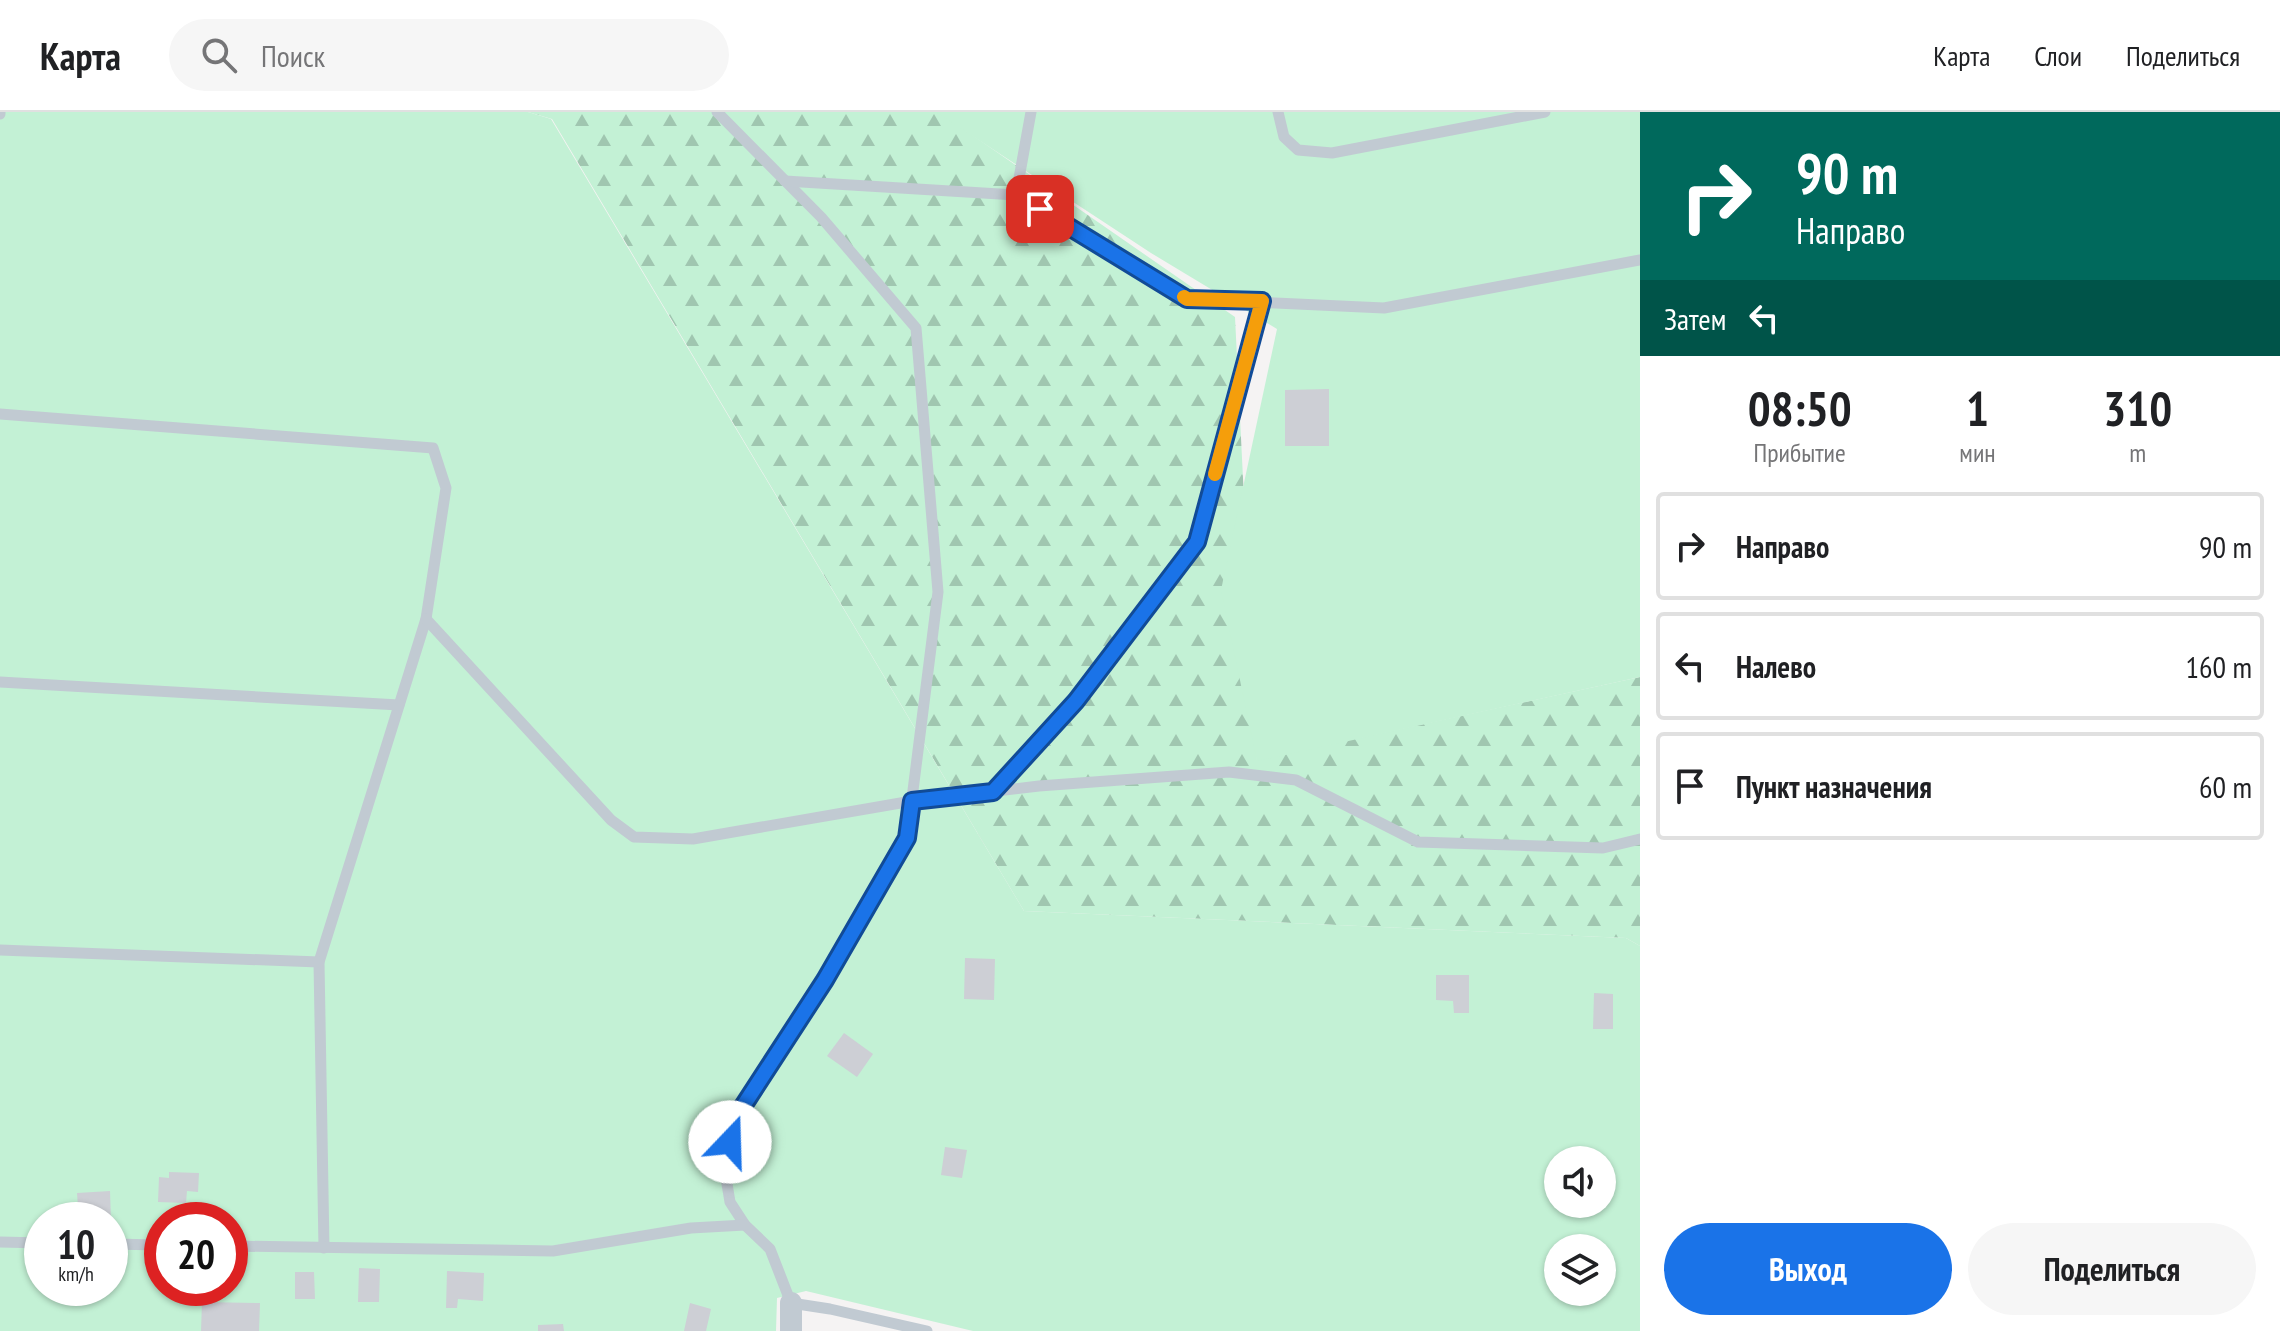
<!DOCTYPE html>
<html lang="ru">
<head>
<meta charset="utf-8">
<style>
  :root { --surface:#fff; --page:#f6f6f6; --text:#202124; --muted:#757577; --line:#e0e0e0; --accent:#1a73e8 }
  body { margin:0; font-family:"PT Sans Narrow",sans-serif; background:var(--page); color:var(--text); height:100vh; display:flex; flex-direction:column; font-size:30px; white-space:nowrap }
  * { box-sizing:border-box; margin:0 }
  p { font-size:26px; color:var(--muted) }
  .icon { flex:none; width:44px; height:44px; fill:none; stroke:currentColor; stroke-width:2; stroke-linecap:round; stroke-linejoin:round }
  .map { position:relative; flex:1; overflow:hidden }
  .sheet { display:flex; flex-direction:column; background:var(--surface); width:640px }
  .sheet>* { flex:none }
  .top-card { background:#00695c; color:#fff; overflow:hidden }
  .buttons { position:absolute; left:1544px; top:1034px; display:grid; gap:16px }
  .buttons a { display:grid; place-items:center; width:72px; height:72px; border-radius:50%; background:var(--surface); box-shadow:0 2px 6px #0004; font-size:40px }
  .speed { position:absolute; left:24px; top:1090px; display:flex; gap:16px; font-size:40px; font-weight:700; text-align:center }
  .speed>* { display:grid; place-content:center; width:104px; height:104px; border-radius:50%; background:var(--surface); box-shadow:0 2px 6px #0004; line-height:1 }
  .speed small { font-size:20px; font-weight:400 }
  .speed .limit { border:12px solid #d22; background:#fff; color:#111 }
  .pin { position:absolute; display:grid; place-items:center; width:68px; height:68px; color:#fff; margin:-34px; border-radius:16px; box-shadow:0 4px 12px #0006 }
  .me { position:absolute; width:88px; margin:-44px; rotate:21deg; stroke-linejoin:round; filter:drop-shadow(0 0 6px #0008) }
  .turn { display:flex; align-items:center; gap:28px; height:168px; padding:0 24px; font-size:36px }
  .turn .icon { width:104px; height:104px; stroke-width:2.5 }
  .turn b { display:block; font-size:56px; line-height:68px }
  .then { display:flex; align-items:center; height:76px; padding:0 24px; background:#0003; gap:16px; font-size:30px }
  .eta { display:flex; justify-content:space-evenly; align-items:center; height:136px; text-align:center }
  .eta b { font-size:48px; font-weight:800; line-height:56px }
  .button { display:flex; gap:16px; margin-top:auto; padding:16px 24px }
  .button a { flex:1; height:92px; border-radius:48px; background:var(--accent); color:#fff; font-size:32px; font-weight:800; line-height:92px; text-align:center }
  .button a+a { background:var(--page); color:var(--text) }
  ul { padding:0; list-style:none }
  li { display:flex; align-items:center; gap:24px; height:108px; margin:0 16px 12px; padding:0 8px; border:4px solid var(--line); border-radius:8px }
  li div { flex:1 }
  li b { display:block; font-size:30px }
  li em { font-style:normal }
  header { display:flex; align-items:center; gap:48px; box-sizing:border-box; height:112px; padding:0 40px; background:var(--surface); border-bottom:2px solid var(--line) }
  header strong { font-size:38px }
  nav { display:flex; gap:44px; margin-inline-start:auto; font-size:28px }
  .search { width:560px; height:72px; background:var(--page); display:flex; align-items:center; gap:20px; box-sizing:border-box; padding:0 28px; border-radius:44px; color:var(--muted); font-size:30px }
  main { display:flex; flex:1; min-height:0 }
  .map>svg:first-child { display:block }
</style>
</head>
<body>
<header>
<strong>Карта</strong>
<div class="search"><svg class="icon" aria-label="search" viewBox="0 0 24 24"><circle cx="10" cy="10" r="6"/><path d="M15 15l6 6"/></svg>Поиск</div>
<nav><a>Карта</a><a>Слои</a><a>Поделиться</a></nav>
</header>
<main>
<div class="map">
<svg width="1640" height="1219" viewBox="0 0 1640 1219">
  <defs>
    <pattern id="forest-firs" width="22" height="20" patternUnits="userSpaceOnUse" patternTransform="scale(2)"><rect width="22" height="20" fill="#c3f1d5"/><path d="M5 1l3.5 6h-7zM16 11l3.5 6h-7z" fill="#a0c6b0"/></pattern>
  </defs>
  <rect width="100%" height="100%" fill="#f5f3f3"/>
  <path fill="url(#forest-firs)" d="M528 0H939L1235 205 1257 648 1640 565V834L1626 826 1024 799 552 7Z"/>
  <g fill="#c3f1d5" fill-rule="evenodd">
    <path d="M0 0H528L551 7 1024 799 1626 826 1640 834V1219H973L806 1179 777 1186 776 1219H0ZM1558 1048H1602V1092H1558ZM42 1108H110V1176H42ZM162 1108H230V1176H162ZM1558 1136H1602V1180H1558Z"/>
    <path d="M936 0H1640V565L1257 649 1221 478 1277 217 1151 141Z"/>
  </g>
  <g fill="#cdcfd5">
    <path d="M1329 277V334H1285V278Z"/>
    <path d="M965 846 995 847 994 888 964 887Z"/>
    <path d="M1436 863H1469V901H1454L1453 889 1436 888Z"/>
    <path d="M1594 881 1613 882V917H1593Z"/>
    <path d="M844 921 873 942 857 965 827 944Z"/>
    <path d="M945 1035 967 1038 962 1066 941 1063Z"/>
    <path d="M169 1060 199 1061 198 1080 187 1079 186 1091 158 1090 159 1065 169 1066Z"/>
    <path d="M110 1079 111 1108H79L77 1081Z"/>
    <path d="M359 1156 380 1157 379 1190H358Z"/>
    <path d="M447 1159 484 1161 483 1189 458 1187 457 1196H446Z"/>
    <path d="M295 1160H314L315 1187H295Z"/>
    <path d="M202 1190 260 1191 259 1219H201Z"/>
    <path d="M690 1191 711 1197 706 1219H684Z"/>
    <path d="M563 1212 564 1219H538V1213Z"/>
  </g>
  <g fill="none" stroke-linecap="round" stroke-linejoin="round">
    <g stroke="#c1cad2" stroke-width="11">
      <path d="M717 0 821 105 916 216 938 480 907 726 825 868 736 1005 724 1054 730 1090 745 1113 770 1137 791 1191 830 1197 927 1219"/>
      <path d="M1278 0 1284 25 1298 38 1332 41 1545 0"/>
      <path d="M0 2V0"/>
      <path d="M785 69 1016 83 1187 187 1384 196 1640 148"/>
      <path d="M1016 83 1031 0"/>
      <path d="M0 302 433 336 446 376 426 507 319 850 324 1136"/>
      <path d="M426 507 611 708 634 725 693 727 912 689 1039 674 1229 660 1296 668 1418 730 1603 736 1640 727"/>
      <path d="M0 570 399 593"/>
      <path d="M993 680 1076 589 1197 430 1262 189"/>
      <path d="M0 838 319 850"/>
      <path d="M0 1130 42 1131"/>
      <path d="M110 1132 162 1133"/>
      <path d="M230 1134 553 1139 691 1116 745 1113"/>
    </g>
    <path stroke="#c1cad2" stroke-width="22" d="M791 1191V1219"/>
  </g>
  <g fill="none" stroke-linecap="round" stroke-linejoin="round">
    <defs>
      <path id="route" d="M730 1030 736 1005 825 868 907 726 912 689 993 680 1076 589 1197 430 1262 189 1187 187 1040 97"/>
    </defs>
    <use href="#route" stroke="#114b97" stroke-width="20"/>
    <use href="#route" stroke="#1a73e8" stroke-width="14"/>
    <path stroke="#f59e0b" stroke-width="14" d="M1184 185 1187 187 1262 189 1215 362"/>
  </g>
</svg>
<div class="buttons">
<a><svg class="icon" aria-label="sound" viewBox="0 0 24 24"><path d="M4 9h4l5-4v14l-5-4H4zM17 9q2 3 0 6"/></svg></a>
<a><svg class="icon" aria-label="layers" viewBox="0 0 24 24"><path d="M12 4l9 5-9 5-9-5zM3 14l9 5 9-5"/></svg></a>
</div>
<div class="speed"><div>10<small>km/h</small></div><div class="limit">20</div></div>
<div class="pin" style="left:1040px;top:97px;background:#d93025"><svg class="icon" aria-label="arrive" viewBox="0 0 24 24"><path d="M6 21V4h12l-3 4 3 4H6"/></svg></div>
<svg class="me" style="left:730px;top:1030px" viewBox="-20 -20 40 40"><circle r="19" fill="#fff"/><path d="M0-13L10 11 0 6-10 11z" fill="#1a73e8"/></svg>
</div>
<section class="sheet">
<div class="top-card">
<div class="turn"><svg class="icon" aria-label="right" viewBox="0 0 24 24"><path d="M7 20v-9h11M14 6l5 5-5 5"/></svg><div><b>90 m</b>Направо</div></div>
<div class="then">Затем<svg class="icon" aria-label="left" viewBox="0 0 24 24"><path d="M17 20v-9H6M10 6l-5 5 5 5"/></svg></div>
</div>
<div class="eta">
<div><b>08:50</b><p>Прибытие</p></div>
<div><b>1</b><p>мин</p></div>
<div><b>310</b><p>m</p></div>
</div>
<ul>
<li><svg class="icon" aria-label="right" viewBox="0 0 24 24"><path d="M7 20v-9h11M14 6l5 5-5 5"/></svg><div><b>Направо</b></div><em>90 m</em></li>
<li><svg class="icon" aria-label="left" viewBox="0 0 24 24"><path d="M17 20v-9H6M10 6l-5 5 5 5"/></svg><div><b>Налево</b></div><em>160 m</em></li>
<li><svg class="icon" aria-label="arrive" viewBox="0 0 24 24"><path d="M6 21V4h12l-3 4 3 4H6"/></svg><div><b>Пункт назначения</b></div><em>60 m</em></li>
</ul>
<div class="button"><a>Выход</a><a>Поделиться</a></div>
</section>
</main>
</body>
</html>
